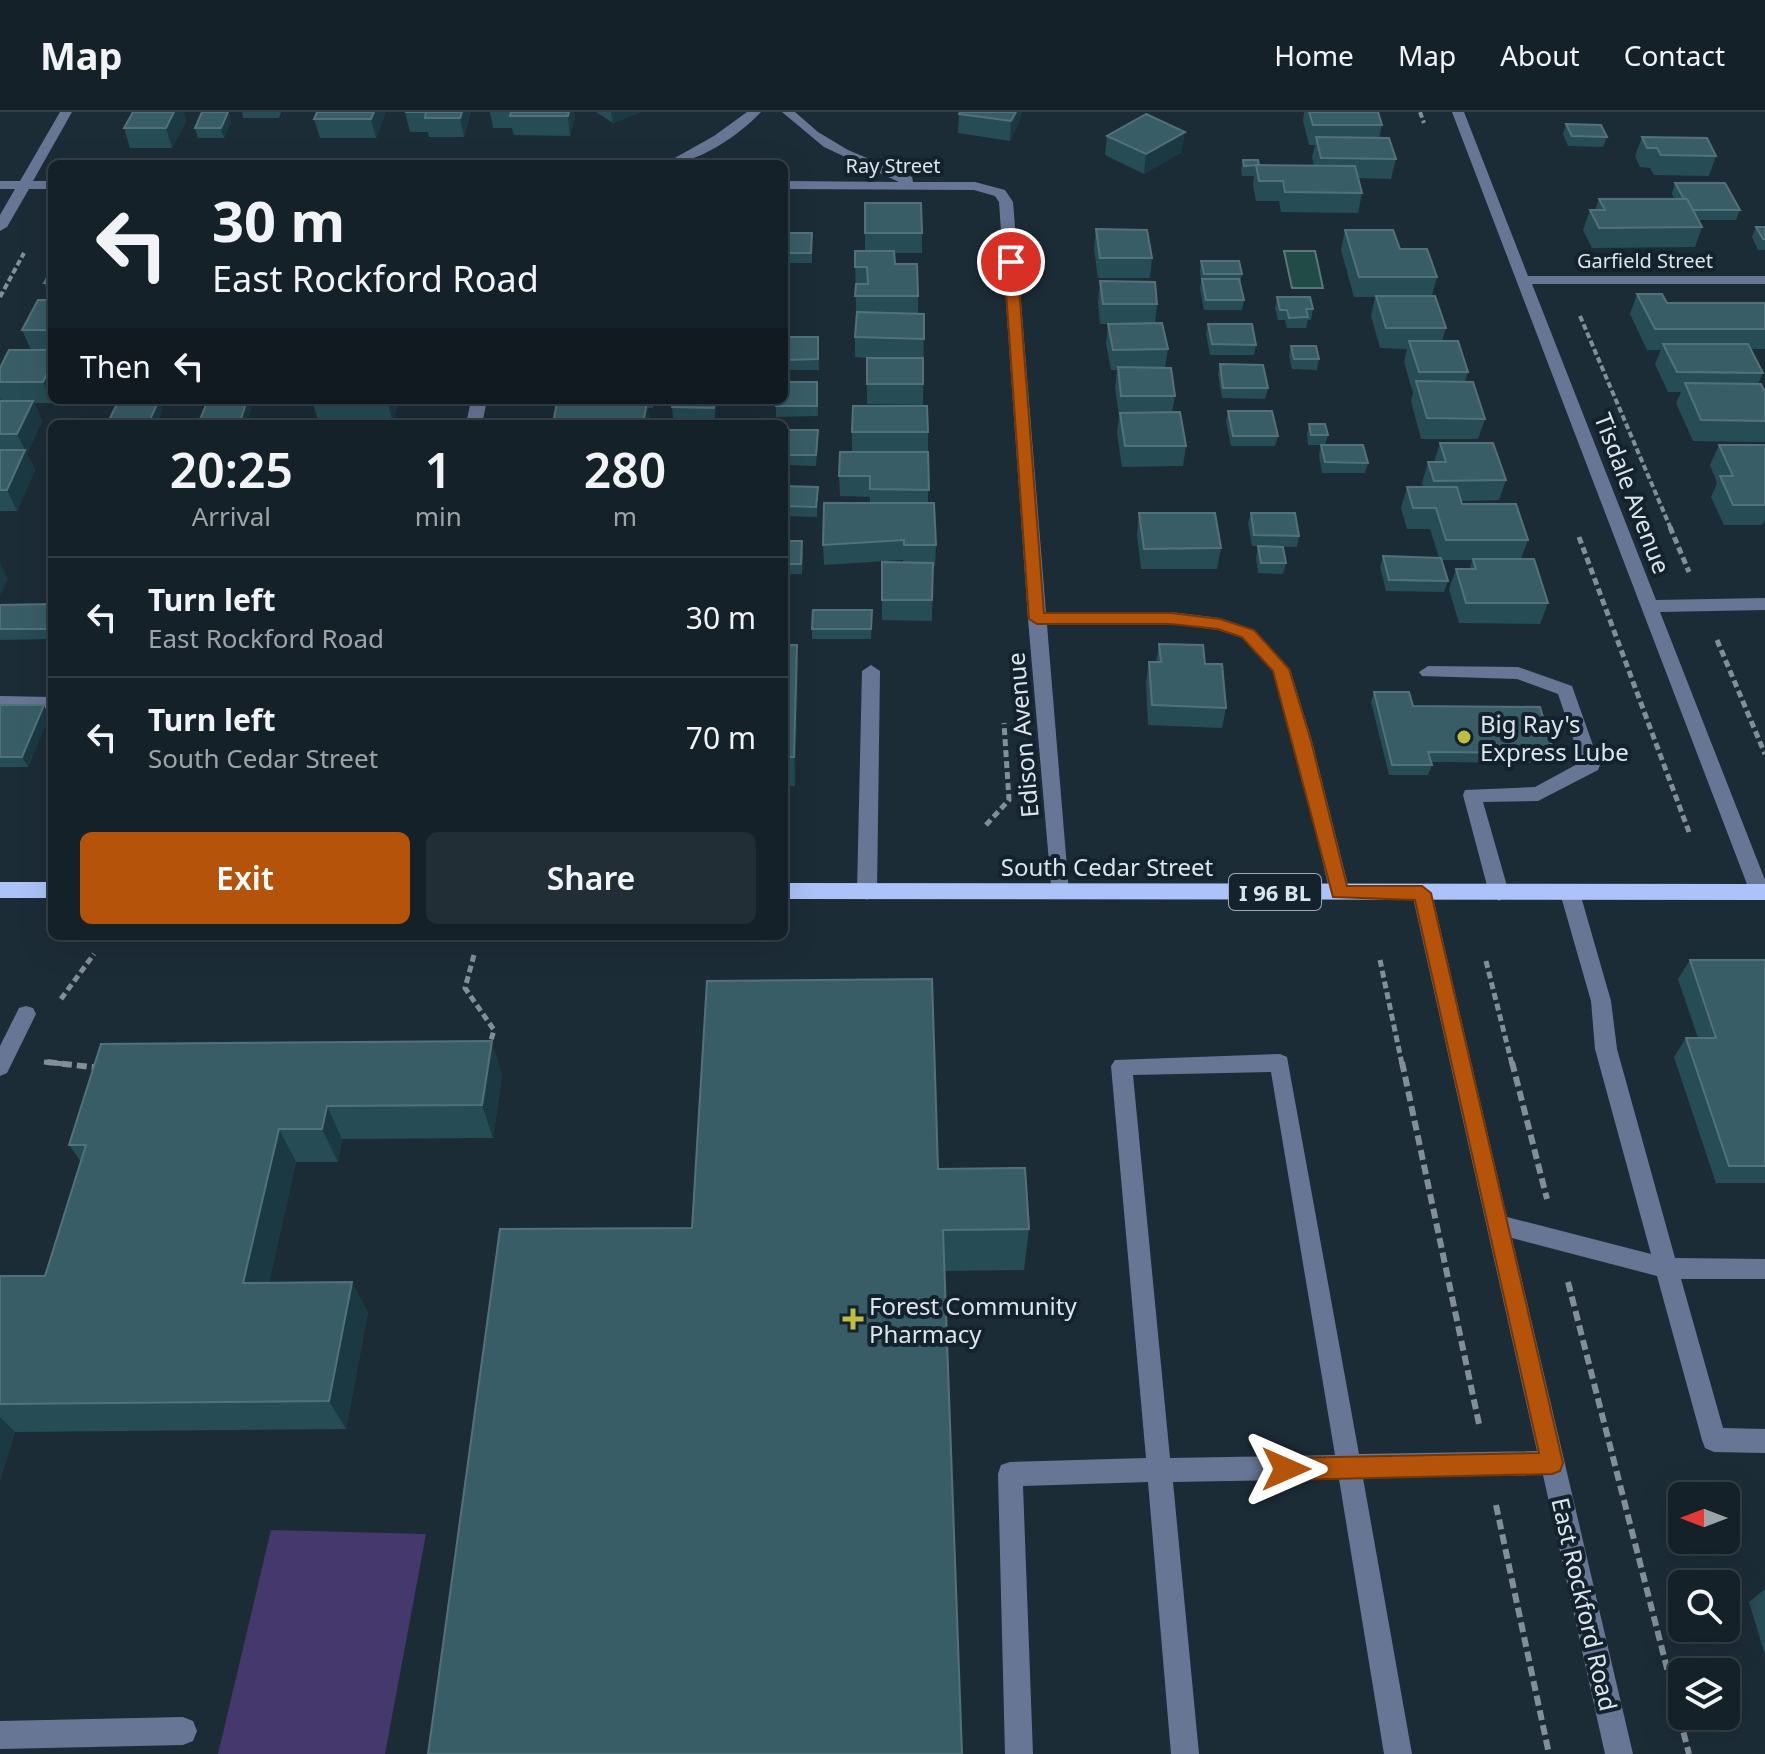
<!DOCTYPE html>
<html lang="en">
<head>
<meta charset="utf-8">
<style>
  :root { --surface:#152129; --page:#222e35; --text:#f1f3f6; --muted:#9da3a8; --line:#343e46; --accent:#b45309 }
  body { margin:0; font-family:"Noto Sans",sans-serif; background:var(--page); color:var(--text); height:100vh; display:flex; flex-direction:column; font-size:30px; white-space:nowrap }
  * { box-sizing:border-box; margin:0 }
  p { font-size:26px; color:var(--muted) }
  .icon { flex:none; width:44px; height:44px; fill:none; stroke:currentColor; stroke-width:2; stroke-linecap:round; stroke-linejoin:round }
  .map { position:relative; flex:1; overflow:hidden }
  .drawer { position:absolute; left:48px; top:308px; width:740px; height:520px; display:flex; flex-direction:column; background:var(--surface); border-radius:12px; box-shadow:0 8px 32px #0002,0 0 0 2px var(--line) }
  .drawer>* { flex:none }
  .banner { position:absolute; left:48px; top:48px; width:740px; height:244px; border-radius:12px; box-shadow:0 8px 32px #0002,0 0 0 2px var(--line); background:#152129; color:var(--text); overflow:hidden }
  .needle { width:52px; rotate:270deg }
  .fabs { position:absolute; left:1668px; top:1370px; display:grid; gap:16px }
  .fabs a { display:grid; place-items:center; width:72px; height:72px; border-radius:12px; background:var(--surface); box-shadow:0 8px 32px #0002,0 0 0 2px var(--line); font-size:40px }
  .pin { position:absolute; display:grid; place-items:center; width:68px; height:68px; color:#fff; margin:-34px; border:4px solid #fff; border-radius:50%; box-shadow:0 2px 8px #0007 }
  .me { position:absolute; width:88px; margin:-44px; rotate:90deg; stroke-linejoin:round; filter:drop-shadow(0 0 6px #0008) }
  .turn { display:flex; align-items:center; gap:28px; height:168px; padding:0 32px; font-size:36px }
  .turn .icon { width:104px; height:104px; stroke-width:2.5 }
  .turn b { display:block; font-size:56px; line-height:68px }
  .then { display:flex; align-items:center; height:76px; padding:0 32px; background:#0003; gap:16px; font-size:30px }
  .eta { display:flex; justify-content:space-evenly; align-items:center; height:136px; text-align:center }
  .eta b { font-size:48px; font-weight:600; line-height:56px }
  .button { display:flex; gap:16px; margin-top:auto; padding:16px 32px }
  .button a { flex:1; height:92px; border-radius:12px; background:var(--accent); color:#fff; font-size:32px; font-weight:600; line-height:92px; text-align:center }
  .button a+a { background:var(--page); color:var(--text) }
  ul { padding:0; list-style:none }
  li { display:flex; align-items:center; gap:24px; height:120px; padding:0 32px; border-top:2px solid var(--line) }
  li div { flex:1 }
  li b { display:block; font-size:30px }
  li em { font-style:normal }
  header { display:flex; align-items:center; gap:48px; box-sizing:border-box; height:112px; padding:0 40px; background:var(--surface); border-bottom:2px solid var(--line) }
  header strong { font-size:38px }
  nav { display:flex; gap:44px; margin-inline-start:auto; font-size:28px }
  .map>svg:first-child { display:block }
</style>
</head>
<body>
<header>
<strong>Map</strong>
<nav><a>Home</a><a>Map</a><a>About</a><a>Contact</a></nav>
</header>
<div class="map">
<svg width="1765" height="1642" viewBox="0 0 1765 1642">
  <rect width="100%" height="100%" fill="#1c2c37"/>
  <path fill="#44386d" d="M271 1418 426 1422 385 1642H218Z"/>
  <path fill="#214b47" stroke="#597979" stroke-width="2" d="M1284 139H1315L1323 176H1292Z"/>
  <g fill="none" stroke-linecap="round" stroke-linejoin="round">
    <g stroke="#828f99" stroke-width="4" stroke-dasharray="6 3" stroke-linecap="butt">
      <path d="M1420 0 1424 11"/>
      <path d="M0 185 24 141"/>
      <path d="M1580 204 1671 417"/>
    </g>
    <g stroke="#828f99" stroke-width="5" stroke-dasharray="7 4" stroke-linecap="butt">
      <path d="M1670 415 1689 460"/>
      <path d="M1579 425 1689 720"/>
      <path d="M1717 528 1765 642"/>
      <path d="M986 713 1009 688 1004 611"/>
      <path d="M474 843 465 876 494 918 489 935"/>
      <path d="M1380 848 1402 952"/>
      <path d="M1486 849 1512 952"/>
      <path d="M61 887 94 842"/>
      <path d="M44 950 65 952"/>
    </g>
    <g stroke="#828f99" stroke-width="6" stroke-dasharray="10 5" stroke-linecap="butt">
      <path d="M47 950 100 956"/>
      <path d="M1402 950 1479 1312"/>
      <path d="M1512 950 1547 1087"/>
      <path d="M1568 1170 1689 1642"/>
      <path d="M1496 1393 1549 1642"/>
    </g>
    <g fill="#687696" fill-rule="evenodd">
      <path d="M60 0H72L33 69H52V77H29L7 115 0 119V103L15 77H0V69H20Z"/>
      <path d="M747 0H761C738 24 698 52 664 52L714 24Z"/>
      <path d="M782 0H795L818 20 848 38 912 65 913 70H975L1005 78 1013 90 1046 501 1171 500 1220 506 1254 518 1290 557 1312 629 1350 781 1347 786H1333L1330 781 1294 629 1273 559 1242 526 1218 518 1171 512 1047 513 1069 780 1066 785H1052L1028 507 999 90 995 84 974 78 784 77V69L899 70 824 35Z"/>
      <path d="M1452 0H1464L1528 164H1765V172H1532L1656 488 1765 486V498L1660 500 1765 768V786L1753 785 1750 780Z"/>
      <path d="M471 288H487L482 312H466Z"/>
      <path d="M871 553 880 559 877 780 867 788 857 780 862 559Z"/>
      <path d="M1428 554 1518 555 1572 574 1600 653 1598 658 1538 689 1483 690 1509 781 1499 789 1489 781 1463 683 1465 678 1535 675 1581 650 1558 582 1517 567 1422 564 1419 560Z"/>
      <path d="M0 584 52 585V597L0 596Z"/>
      <path d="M1422 773 1432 781 1507 1105 1651 1142 1595 937 1591 889 1560 781 1570 773 1580 781 1611 889 1617 937 1675 1146 1765 1147V1167H1681L1723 1316 1765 1317V1341L1714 1340 1705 1336 1702 1328 1657 1164 1512 1126 1633 1642H1605L1543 1363 1363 1366 1412 1642H1384L1339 1367 1173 1370 1199 1642H1171L1148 1370 1023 1374 1033 1642H1005L998 1362 1001 1353 1010 1350 1146 1346 1111 954 1115 948 1280 942 1287 945 1359 1342 1537 1339 1412 781ZM1271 960 1335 1343 1170 1346 1133 963Z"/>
      <path d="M26 894 33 896 36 902 7 961 0 964V934L19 896Z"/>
      <path d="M183 1605 193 1609 197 1619 193 1629 183 1633 0 1637V1609Z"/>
    </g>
    <g fill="#abc3f8" fill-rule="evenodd">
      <rect x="0" y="770" width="52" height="16"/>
      <path d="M784 771 1765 772V788L784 787Z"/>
    </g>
  </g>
  <g fill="#264c55">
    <path d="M133 0H183L186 9 172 36H130L124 16Z"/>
    <path d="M242 0H281L279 6H243Z"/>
    <path d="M317 0H384L385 2 376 26H320L314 7Z"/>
    <path d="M405 0H471L464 25H429L428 20H410Z"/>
    <path d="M490 0H574L575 5 570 24 514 23 512 16H493Z"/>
    <path d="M596 0H641L613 11Z"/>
    <path d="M1304 0H1378L1382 13 1379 26 1396 47 1391 67 1358 66 1362 81 1358 101 1281 100 1279 89H1256L1253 73 1254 64H1242L1241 58 1243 48 1259 53 1314 54 1312 45 1315 33H1309L1303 9Z"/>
    <path d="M959 2 1022 3 1010 29 958 21Z"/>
    <path d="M231 9 224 26H198L195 16Z"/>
    <path d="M1566 12 1607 25 1603 35 1568 34 1563 22Z"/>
    <path d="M1107 24 1182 40 1144 62 1105 43Z"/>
    <path d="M1642 25 1716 44 1709 64 1654 63 1650 56 1640 55 1635 44Z"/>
    <path d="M1675 71 1740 98 1736 108H1699L1702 115 1695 135 1592 136 1583 118 1590 98H1595L1599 87H1674L1672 81Z"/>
    <path d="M865 91 922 121V141H894L895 152 918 184V202H924L923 293 867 292V246L855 245V225L857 205H856L855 139H865Z"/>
    <path d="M1756 115H1765V138H1758L1752 125Z"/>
    <path d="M1096 117 1152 146 1150 166H1098L1094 137Z"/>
    <path d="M1345 118 1400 137 1437 165 1432 184 1446 216 1442 229 1468 260 1465 270 1485 307 1478 327H1421L1411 289 1413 281 1404 250 1407 237 1380 236 1371 204 1375 185H1354L1341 138Z"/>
    <path d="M784 121 812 131V151H784Z"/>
    <path d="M1201 149 1242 162 1240 172 1244 188 1242 198H1204L1200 177 1201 169 1200 159Z"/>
    <path d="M52 157 53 288 52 291H34L42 309 27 342 35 358 17 399H0V289H1L0 286V256L31 238 22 218 51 188 44 171Z"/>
    <path d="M1100 169 1157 192 1155 211 1168 237 1165 256 1175 284 1172 300 1186 334 1183 354 1122 355 1117 321 1119 304 1115 276 1117 258H1111L1106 232 1108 212H1100L1098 189Z"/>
    <path d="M1637 182 1667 191H1765V237H1751L1763 261 1758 272 1765 280V330L1693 329 1676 291 1681 280H1668L1655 252 1661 238H1647L1630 202Z"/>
    <path d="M1277 185 1313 197 1311 208H1308L1306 216H1287L1285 208H1278L1275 196Z"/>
    <path d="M1208 212 1256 233 1254 243H1210L1206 222Z"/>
    <path d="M784 225H818L819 258H784Z"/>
    <path d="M1291 234 1319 247 1317 258 1292 257 1289 244Z"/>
    <path d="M1220 252 1268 276 1265 287 1222 286 1218 262Z"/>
    <path d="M817 270 818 304 776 305V288Z"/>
    <path d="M314 288H399L393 311 319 312 313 291Z"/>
    <path d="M561 288H654L653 296H648L649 312H553Z"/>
    <path d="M716 288 715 306H673L672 295Z"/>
    <path d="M252 294 246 312H200L199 310Z"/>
    <path d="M1228 299 1278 324 1275 334H1231L1226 309Z"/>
    <path d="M1309 312 1328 323 1325 333 1368 351 1365 361H1322L1319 343 1321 333H1308L1307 322Z"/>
    <path d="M784 318 818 329 816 354 784 353Z"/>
    <path d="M852 320H928V391L936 433 935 454H933L932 509 882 508V450H903V448L824 453 823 433 870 391V385L840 384 839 364 852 340Z"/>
    <path d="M1440 331 1506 368 1499 388 1461 389 1462 392 1528 428 1521 447 1548 491 1540 512 1459 511 1449 477 1456 457H1470L1472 448H1442L1448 469 1444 480 1386 479 1380 455 1383 444 1439 446 1430 417H1407L1401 396 1407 375H1423L1422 371 1428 350H1434Z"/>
    <path d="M1719 333H1765V408L1762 413H1724L1711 385 1717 371 1710 353Z"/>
    <path d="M784 374 818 375 817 405 784 404Z"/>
    <path d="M1139 401 1221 436 1217 457H1141L1137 422Z"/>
    <path d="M1251 401 1299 424 1297 435 1252 434 1248 411Z"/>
    <path d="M784 429 803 440 802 462H784Z"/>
    <path d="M1258 434 1286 451 1283 462 1258 461 1256 445Z"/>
    <path d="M52 492V527L0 528V493Z"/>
    <path d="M872 498 871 527H812V517Z"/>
    <path d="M1159 532 1205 552 1226 596 1222 616 1148 613 1146 570 1149 550H1156Z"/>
    <path d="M784 533 798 562 795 674H784Z"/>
    <path d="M1374 580 1413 594 1554 641 1550 651 1431 650 1432 653 1428 663H1389L1371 590Z"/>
    <path d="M0 593 49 604 28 655H0Z"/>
    <path d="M1690 848H1765V1071H1716L1674 945 1686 926H1698L1678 867Z"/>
    <path d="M502 963 493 1026 342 1027 338 1050H296L269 1170 368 1200 346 1317 15 1320 0 1368V1164H45L81 1050 69 1033Z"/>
    <path d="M938 1057 1029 1117 1024 1158 945 1159 692 1116Z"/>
    <path d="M1765 1477V1543L1749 1490Z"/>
  </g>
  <g fill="#1a3942">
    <path d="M174 0H183L186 9 172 36 166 16Z"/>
    <path d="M229 0 231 9 224 26 221 16Z"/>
    <path d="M374 0H384L385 2 376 26 371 7Z"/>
    <path d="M462 0H471L464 25 460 6Z"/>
    <path d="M569 0H574L575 5 570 24 568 4Z"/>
    <path d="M611 0H641L613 11Z"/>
    <path d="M1016 0H1022V3L1010 29 1011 9Z"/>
    <path d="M1185 20 1182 40 1144 62 1146 42Z"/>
    <path d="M52 251 53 288 52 291 43 270Z"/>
    <path d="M159 288 163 298 157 312H148Z"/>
    <path d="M247 288H250L252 294 246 312H240V310Z"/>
    <path d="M388 288H399L393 311 388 291Z"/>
    <path d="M33 289 42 309 27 342 35 358 17 399 7 378 25 338 17 322Z"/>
    <path d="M647 290 649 312H643Z"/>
    <path d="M0 451 8 467 0 484Z"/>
    <path d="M797 533 798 562 795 674 794 645Z"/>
    <path d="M44 593 49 604 28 655 22 645Z"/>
    <path d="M492 929 502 963 493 1026 482 993Z"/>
    <path d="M327 994 342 1027 338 1050 322 1017Z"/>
    <path d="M279 1017 296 1050 262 1201 243 1171Z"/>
    <path d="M352 1170 368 1200 346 1317 329 1289Z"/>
    <path d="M0 1305 15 1320 0 1368Z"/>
  </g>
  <g fill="#395d66" stroke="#52727b" stroke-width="2">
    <path d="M133 0H174L166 16H124Z"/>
    <path d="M202 0H228L221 16H195Z"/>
    <path d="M317 0H374L371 7H314Z"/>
    <path d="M405 0H462L460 6H425L426 0Z"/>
    <path d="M511 0H569L568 4H510Z"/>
    <path d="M960 0H1016L1011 9 959 2Z"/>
    <path d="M1309 0H1378L1382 13H1313Z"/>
    <path d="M1146 2 1185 20 1146 42 1107 24Z"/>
    <path d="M1566 12 1601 13 1607 25 1572 24Z"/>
    <path d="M1316 25 1389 26 1396 47 1321 46Z"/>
    <path d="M1642 25 1707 26 1716 44 1661 43 1657 36H1647Z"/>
    <path d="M1243 48H1258L1259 53 1244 54Z"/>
    <path d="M1256 53 1355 54 1362 81 1285 80 1283 69H1259Z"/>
    <path d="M1675 71H1725L1740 98H1693L1687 87H1684Z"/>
    <path d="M1599 87H1687L1702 115 1599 116 1590 98H1605Z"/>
    <path d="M865 91H921L922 121H865Z"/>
    <path d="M1756 115H1765V127H1763Z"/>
    <path d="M1096 117 1147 118 1152 146H1100Z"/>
    <path d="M1345 118H1393L1400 137H1427L1437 165H1359Z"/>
    <path d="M784 121H812L811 141H784Z"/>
    <path d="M855 139H894L895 152H917L918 184H855L856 172H868L867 155H855Z"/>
    <path d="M1201 149H1239L1242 162H1204Z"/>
    <path d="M52 157V171H44Z"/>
    <path d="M1202 167H1239L1244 188H1206Z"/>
    <path d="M1100 169 1155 170 1157 192H1103Z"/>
    <path d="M1637 182H1662L1667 191H1765V217H1655Z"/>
    <path d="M1376 184H1435L1446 216H1386Z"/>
    <path d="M1277 185H1310L1313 197H1306L1308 205 1289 206 1287 198H1280Z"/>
    <path d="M38 188H52V218H22Z"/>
    <path d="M857 200 924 202V227L855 225Z"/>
    <path d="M1162 211 1168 237 1113 238 1108 212Z"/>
    <path d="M1208 212H1252L1256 233 1212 232Z"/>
    <path d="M784 225H818V247L784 248Z"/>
    <path d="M1409 229H1458L1468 260H1419Z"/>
    <path d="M1663 232H1748L1763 261 1677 260Z"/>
    <path d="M1291 234H1316L1319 247H1294Z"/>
    <path d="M9 238H52V251L43 270H0V256Z"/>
    <rect x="867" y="246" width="56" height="26"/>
    <path d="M1220 252 1263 253 1268 276H1223Z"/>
    <path d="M1118 255 1171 256 1175 284H1121Z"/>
    <path d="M1416 269 1473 270 1485 307 1427 306Z"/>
    <path d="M784 270H817V294H776V288H784Z"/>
    <path d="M1685 271 1761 272 1765 280V309L1701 308Z"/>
    <path d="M119 288H159L148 312H107Z"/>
    <path d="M208 288H247L240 310H199Z"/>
    <path d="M314 288H388V291H313Z"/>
    <path d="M673 288H715L714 296 672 295Z"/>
    <path d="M0 289H33L17 322H0Z"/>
    <path d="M557 289 647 290 643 312H553Z"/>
    <path d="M853 294H927L928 320H852Z"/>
    <path d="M1228 299H1272L1278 324H1233Z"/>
    <path d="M1180 300 1186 334H1125L1120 301Z"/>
    <path d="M1309 312H1325L1328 323H1311Z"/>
    <path d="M784 318H818L816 343H784Z"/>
    <path d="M1440 331H1493L1506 368 1434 369 1428 350H1446Z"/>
    <path d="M1321 333H1363L1368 351 1325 350Z"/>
    <path d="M1719 333H1765V393H1733L1720 364H1733Z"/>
    <path d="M0 338H25L7 378H0Z"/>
    <path d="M840 340H928L929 378 870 377V364H839Z"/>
    <path d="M784 374 818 375 816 395 784 394Z"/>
    <path d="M1407 375H1457L1462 392H1516L1528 428H1446L1436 396H1413Z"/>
    <path d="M824 391H934L936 433H904V428L823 433Z"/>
    <path d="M1139 401H1215L1221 436 1144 437Z"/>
    <path d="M1251 401H1295L1299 424 1254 423Z"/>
    <path d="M784 429H802L801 452H784Z"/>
    <path d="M1258 434 1283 435 1286 451H1261Z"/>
    <path d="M1383 444 1441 446 1448 469 1389 468Z"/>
    <path d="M1473 447H1534L1548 491H1466L1456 457H1476Z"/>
    <path d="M882 450 933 451 932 488H882Z"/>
    <path d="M52 492V517H0V493Z"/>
    <path d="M813 498H872L871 517H812Z"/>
    <path d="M1159 532 1203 533 1205 552H1222L1226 596 1152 593 1149 550H1161Z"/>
    <path d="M784 533H797L794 645H784Z"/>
    <path d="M1374 580H1409L1413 594 1540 595 1554 641 1428 640 1432 653H1392Z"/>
    <path d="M0 593H44L22 645H0Z"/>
    <path d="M1690 848H1765V1054H1729L1686 926H1716Z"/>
    <path d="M932 867 938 1057 1025 1056 1029 1117 943 1118 962 1642H428L500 1117 692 1116 707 869Z"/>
    <path d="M492 929 482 993 327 994 322 1017H279L243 1171 352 1170 329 1289 0 1292V1164H45L86 1033H69L101 932Z"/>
  </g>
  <path fill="#b45309" stroke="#753606" stroke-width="2" d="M1011 146 1017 150 1044 501H1171L1220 507 1254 518 1289 557 1311 629 1347 774H1422L1431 781 1563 1351 1560 1359 1552 1362 1286 1368 1278 1364 1274 1357 1278 1349 1286 1346 1539 1341 1415 788 1333 785 1273 559 1242 525 1218 517 1171 512H1037L1029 507 1004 150Z"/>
  <g fill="#c0be40" stroke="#13222d" stroke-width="3">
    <circle cx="1464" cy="625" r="8"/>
    <path d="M849 1195h8v8h8v8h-8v8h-8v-8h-8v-8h8z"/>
  </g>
  <g text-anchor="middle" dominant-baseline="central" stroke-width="8" stroke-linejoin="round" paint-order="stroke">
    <g font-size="20" fill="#dbe5ed" stroke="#13222d">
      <text x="893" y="53">Ray Street</text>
      <text x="1645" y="148">Garfield Street</text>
    </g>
    <rect fill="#13222d" stroke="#9faab3" stroke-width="2" x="1229" y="762" width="92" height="36" rx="6"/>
    <g font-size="22" font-weight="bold" fill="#dbe5ed">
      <text x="1275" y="780">I 96 BL</text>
    </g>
    <g font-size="24" fill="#dbe5ed" stroke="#13222d">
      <text transform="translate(1633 381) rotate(69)">Tisdale Avenue</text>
      <text transform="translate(1022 623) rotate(-95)">Edison Avenue</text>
      <text x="1107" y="754">South Cedar Street</text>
      <text transform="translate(1585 1492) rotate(77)">East Rockford Road</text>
    </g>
    <g font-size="24" fill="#dbe5ed" stroke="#13222d" text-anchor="start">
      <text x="1480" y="611">Big Ray's<tspan x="1480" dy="28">Express Lube</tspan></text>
      <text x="869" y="1193">Forest Community<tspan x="869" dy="28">Pharmacy</tspan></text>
    </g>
  </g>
</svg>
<div class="fabs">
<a><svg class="needle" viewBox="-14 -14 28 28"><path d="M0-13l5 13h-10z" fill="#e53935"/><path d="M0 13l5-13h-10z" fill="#9da3a8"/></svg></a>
<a><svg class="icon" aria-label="search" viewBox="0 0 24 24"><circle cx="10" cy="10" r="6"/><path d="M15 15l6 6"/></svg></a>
<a><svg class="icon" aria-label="layers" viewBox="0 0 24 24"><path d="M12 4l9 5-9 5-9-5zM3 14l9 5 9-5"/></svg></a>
</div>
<div class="pin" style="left:1011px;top:150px;background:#d93025"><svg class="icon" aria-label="arrive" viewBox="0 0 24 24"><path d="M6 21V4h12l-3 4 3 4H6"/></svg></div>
<svg class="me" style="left:1286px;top:1357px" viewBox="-20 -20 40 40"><path d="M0-17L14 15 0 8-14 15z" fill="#b45309" stroke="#fff" stroke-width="4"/></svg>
<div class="banner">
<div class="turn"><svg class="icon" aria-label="left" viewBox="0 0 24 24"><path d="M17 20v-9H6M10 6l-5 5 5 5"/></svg><div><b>30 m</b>East Rockford Road</div></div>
<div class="then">Then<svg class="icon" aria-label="left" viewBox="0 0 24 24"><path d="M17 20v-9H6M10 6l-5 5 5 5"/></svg></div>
</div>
<section class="drawer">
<div class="eta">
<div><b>20:25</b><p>Arrival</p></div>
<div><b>1</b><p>min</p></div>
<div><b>280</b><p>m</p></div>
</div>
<ul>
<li><svg class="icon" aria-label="left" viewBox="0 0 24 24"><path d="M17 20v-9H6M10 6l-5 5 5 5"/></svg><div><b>Turn left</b><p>East Rockford Road</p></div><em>30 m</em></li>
<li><svg class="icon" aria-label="left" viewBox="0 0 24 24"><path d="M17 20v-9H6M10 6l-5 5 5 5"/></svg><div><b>Turn left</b><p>South Cedar Street</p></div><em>70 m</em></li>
</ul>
<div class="button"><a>Exit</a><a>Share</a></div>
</section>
</div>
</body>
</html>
